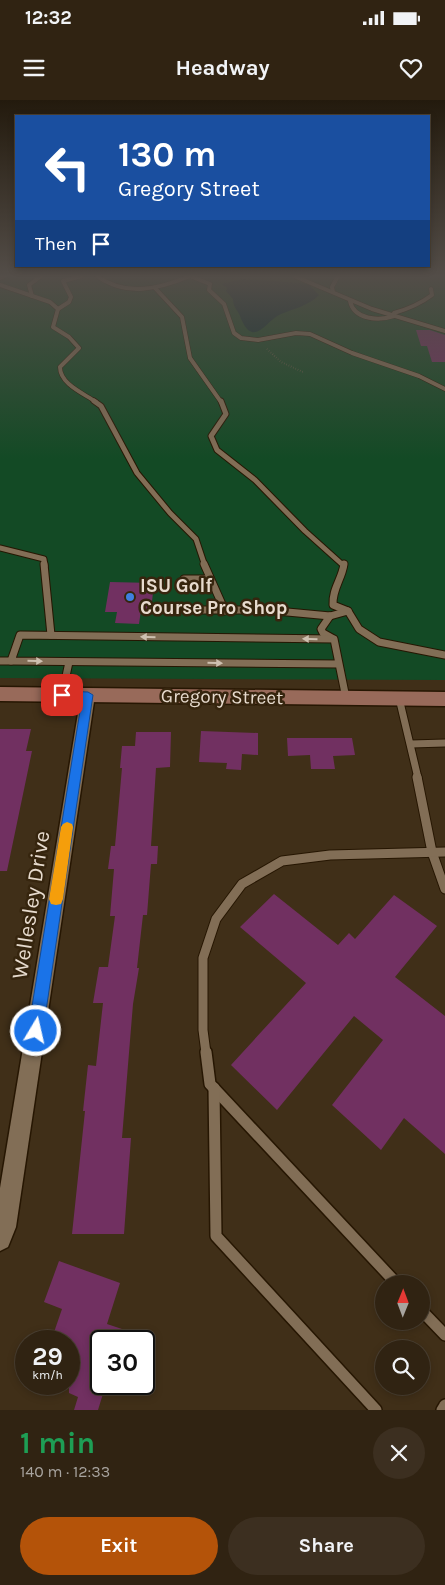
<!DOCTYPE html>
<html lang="en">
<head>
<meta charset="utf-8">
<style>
  :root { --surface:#302312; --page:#3c2f20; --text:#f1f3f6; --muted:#a8a49f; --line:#4b4032; --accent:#b45309 }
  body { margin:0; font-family:Karla,sans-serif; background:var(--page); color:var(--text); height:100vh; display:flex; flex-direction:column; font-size:19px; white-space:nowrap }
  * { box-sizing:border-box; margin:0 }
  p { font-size:16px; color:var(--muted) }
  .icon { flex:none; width:28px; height:28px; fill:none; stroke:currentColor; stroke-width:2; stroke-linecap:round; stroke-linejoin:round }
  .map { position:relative; height:1310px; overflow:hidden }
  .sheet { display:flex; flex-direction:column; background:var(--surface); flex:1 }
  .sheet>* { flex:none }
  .guide { position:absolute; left:15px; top:15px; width:415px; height:152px; border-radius:0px; box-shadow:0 2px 8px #0003,0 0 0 1px var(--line); background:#1a4fa0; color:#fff; overflow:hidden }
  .needle { width:32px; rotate:1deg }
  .fabs { position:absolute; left:375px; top:1175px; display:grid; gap:10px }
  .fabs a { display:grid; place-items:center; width:55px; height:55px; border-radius:50%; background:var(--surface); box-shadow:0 2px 8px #0003,0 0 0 1px var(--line); font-size:25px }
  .speed { position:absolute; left:15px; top:1230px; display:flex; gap:10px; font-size:25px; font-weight:700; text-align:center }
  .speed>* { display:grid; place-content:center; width:65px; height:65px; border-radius:50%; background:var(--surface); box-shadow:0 2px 8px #0003,0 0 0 1px var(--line); line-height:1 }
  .speed small { font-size:12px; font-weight:400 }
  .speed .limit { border:2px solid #111; border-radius:8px; background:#fff; color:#111 }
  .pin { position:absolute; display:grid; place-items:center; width:42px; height:42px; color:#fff; margin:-21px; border-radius:10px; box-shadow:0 2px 8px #0006 }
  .me { position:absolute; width:55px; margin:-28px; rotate:9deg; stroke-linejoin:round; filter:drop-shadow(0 0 4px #0008) }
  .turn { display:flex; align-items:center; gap:18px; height:105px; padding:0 20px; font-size:22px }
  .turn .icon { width:65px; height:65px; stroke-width:2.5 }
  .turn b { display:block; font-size:35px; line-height:42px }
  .then { display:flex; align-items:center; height:48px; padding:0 20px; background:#0003; gap:10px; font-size:19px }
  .round { display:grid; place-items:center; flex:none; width:52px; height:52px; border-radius:26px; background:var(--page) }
  .summary { display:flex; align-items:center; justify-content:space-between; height:85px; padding:0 20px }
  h1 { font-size:30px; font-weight:700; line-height:38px; color:#1e9e55 }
  .primary-button { display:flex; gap:10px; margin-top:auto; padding:10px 20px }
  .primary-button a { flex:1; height:58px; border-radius:30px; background:var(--accent); color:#fff; font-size:20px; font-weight:700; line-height:58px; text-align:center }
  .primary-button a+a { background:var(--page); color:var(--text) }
  .status { display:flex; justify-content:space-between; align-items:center; height:35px; padding:0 25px; background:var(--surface); direction:ltr }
  .status svg { height:14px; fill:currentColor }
  header { display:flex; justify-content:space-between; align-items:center; height:65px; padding:0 20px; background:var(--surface); font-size:22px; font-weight:700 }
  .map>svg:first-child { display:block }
</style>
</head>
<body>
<div class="status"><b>12:32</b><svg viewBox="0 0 49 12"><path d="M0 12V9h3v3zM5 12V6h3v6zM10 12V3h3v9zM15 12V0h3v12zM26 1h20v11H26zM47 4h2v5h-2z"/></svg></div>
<header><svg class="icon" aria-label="menu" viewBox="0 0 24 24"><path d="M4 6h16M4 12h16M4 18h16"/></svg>Headway<svg class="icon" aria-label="heart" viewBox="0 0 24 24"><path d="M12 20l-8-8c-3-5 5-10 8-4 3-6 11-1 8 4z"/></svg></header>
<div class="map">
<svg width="445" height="1310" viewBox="0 0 445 1310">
  <rect width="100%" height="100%" fill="#402f18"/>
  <path fill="#134a25" d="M0 176H445V580L0 578Z"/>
  <path fill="#002a2d" d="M242 179 302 183 309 185 319 195C310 205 293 209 281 214 267 219 253 251 240 216 237 209 233 207 233 199L226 191 227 188 222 184Z"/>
  <g fill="#713061">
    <path d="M416 230H430L445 235V262H432L427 246H421Z"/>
    <path d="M110 482 154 483 151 511 141 510 139 524 115 523 117 512H105Z"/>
    <path d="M0 629H31L26 651H32L7 771H0Z"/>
    <path d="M201 631 258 633V655L242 654 241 670 226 669 227 663 199 662Z"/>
    <path d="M136 632H171L170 667 156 668 151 746H158L157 764H151L147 815H143L137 868H139L133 904 122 1038H131L124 1134H72L85 1011H83L88 965 96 966 103 903H93L99 867H108L115 816H110L114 769H108L111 746H115L122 668H120L122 646H135Z"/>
    <path d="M287 638H352L355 655 333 656 335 669H311L310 655 288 656Z"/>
    <path d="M274 794 338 845 349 833 355 839 394 795 437 826 395 877 445 916V1054L404 1018 381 1050 332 1005 383 940 354 916 277 1010 231 965 306 883 240 827Z"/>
    <path d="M59 1161 120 1183 107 1224 122 1229 119 1241H101V1284H106L98 1310H74L78 1297 69 1293V1241H51L62 1209 44 1202Z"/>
  </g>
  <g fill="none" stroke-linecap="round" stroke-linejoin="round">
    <defs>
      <g id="service-far4">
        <path d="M97 176C126 197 159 189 190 176"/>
        <path d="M190 176 210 184 209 190 224 204 234 233 241 238 258 240 296 233 310 234 352 253 419 276 445 289"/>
        <path d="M294 176 372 209 445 231"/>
        <path d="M0 178 5 176"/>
        <path d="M0 185 50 202 58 209 53 227 69 237 79 248 60 267C60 284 83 293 96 302"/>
        <path d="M155 188 182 217 190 258 221 302"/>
        <path d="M333 192 332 187 338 176"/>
        <path d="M32 196 29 185 41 176"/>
        <path d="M350 201C354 220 379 221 394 216V213C408 209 420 204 432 195L431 189"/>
        <path d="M58 209 69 202 71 197 63 181 82 176"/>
      </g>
      <g id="service-far3">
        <path d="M94 301 101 306 137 373 170 413 196 439 205 466"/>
        <path d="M221 301 226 314 211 336 217 350 255 380 305 431 344 466"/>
        <path d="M0 448 44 459 45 466"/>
      </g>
      <g id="service-far2">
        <path d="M44 464 51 535"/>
        <path d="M204 464 225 511"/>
        <path d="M344 464C342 479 332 489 333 505L348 511"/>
        <path d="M184 479H210"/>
        <path d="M194 510H266L330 516 348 511 359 529 379 542 445 555"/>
        <path d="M330 516 321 529 323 533 332 538"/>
        <path d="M0 561H11"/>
        <path d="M339 564 11 561 20 535 334 539 346 598"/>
        <path d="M62 595 69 562"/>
        <path d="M399 598 418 678"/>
        <path d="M411 644 445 643"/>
      </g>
      <g id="service-far1">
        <path d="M417 677 432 752 445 789"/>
        <path d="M206 953 203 930V858L216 819 242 784 282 761 330 755 445 752"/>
      </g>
      <g id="service">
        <path d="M206 952 210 984 397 1184"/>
        <path d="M214 988 216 1136 376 1310"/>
        <path d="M421 1210 445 1235"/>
        <path d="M442 1310 445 1305"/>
      </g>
      <path id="minor" d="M88 590 93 591 95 595 16 1127 8 1147 0 1151V1088L81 595 83 591Z"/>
      <path id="secondary" d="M0 587 445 592V606L0 601Z"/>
    </defs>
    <use href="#service-far4" stroke="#261602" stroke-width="5"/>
    <use href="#service-far3" stroke="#261602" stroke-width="7"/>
    <use href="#service-far2" stroke="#261602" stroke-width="9"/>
    <use href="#service-far1" stroke="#261602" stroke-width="11"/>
    <use href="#service" stroke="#261602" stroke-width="14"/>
    <use href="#minor" stroke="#261602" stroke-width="3"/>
    <use href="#secondary" stroke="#261602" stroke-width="3"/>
    <path stroke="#73634f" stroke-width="2" stroke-dasharray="0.5 2" stroke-linecap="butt" d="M267 249 281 262 303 272"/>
    <use href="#service-far4" stroke="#826e56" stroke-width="4"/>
    <use href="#service-far3" stroke="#826e56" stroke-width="5"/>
    <use href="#service-far2" stroke="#826e56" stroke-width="7"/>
    <use href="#service-far1" stroke="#826e56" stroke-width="9"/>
    <use href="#service" stroke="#826e56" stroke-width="11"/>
    <use href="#minor" fill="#826e56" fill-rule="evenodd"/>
    <use href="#secondary" fill="#986a5a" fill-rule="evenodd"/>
  </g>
  <defs><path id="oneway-solid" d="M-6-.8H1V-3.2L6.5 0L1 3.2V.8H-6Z" transform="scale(1.25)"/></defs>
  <g fill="#cec0b0">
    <use href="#oneway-solid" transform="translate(148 537) rotate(-179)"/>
    <use href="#oneway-solid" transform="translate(310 539) rotate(-179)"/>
    <use href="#oneway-solid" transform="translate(35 561) rotate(1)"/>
    <use href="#oneway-solid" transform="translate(215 563) rotate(1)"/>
  </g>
  <linearGradient id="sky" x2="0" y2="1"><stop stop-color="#231a0d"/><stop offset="0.49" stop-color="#534d48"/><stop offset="1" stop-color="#534d48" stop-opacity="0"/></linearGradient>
  <rect width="445" height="359" fill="url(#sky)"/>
  <path fill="#1a73e8" stroke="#114b97" d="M62 591 88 592 93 595 43 931 41 936 36 938 30 936 28 931 82 599 59 598 57 595Z"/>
  <path fill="#f59e0b" d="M67 722 72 724 73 727 63 799 61 804 56 805 51 804 49 799 61 727 63 724Z"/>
  <circle fill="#3f7fe0" stroke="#36250e" stroke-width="2" cx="130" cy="497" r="5"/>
  <g text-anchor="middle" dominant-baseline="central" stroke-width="5" stroke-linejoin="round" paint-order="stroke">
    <g font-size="19" font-weight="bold" fill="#e7dbce" stroke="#36250e" text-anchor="start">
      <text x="140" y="486">ISU Golf<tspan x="140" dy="22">Course Pro Shop</tspan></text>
    </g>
    <g font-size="19" fill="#e7dbce" stroke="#36250e">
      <text transform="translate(222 597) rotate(1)">Gregory Street</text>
    </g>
    <g font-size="22" fill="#e7dbce" stroke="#36250e">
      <text transform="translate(31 805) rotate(-81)">Wellesley Drive</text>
    </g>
  </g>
</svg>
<div class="fabs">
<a><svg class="needle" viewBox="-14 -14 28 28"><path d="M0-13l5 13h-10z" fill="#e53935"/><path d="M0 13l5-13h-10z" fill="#a8a49f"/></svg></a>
<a><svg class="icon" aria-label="search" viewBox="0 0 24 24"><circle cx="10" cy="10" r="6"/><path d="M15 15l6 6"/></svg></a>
</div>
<div class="speed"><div>29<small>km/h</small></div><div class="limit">30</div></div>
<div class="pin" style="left:62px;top:595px;background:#d93025"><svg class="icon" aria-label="arrive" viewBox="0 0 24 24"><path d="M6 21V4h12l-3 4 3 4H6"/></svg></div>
<svg class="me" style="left:36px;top:931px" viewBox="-20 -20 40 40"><circle r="17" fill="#1a73e8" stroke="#fff" stroke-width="3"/><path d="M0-11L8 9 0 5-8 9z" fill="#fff"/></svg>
<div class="guide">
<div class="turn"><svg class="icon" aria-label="left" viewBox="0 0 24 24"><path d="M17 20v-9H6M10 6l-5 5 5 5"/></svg><div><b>130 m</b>Gregory Street</div></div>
<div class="then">Then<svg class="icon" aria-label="arrive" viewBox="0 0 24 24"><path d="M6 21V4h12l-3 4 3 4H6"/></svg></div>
</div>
</div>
<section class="sheet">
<div class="summary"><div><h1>1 min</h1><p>140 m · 12:33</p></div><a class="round"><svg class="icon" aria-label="close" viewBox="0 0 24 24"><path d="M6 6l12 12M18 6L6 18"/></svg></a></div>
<div class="primary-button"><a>Exit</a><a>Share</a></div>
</section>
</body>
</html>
